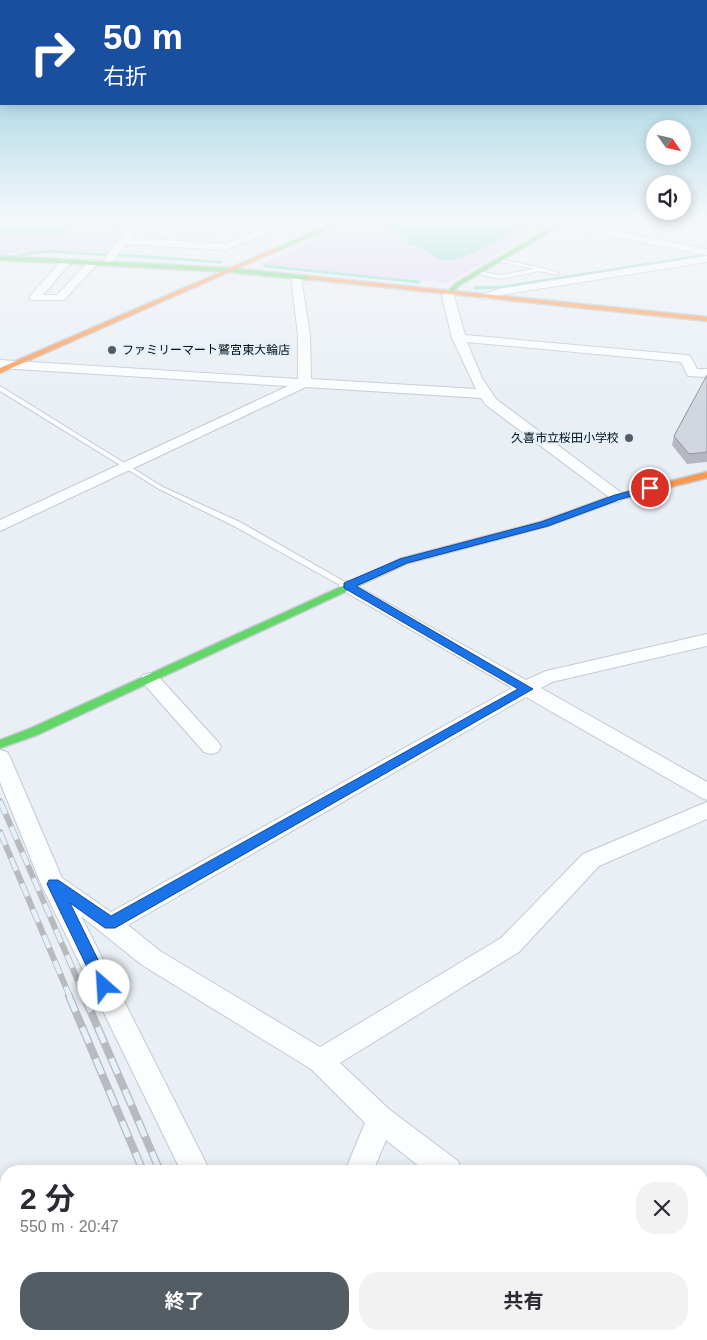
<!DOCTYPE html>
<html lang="ja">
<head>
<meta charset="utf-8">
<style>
  :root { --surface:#fff; --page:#f2f2f3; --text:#2b2b33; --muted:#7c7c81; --accent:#555d64 }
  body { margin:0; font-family:Helvetica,"Noto Sans JP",sans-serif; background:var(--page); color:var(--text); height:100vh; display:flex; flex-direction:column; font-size:19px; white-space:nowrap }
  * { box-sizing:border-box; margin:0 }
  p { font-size:16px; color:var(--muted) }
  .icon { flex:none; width:28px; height:28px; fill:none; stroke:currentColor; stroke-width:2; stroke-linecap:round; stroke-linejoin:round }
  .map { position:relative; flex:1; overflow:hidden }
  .drawer { position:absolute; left:0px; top:1165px; width:708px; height:175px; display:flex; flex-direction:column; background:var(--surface); border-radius:20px 20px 0 0; box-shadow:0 2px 12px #0003 }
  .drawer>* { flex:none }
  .hud { position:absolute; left:0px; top:0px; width:708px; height:105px; box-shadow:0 2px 12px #0003; background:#1a4fa0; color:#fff; overflow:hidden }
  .needle { width:32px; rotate:124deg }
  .buttons { position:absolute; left:646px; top:120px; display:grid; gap:10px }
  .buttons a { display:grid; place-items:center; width:45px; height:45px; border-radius:50%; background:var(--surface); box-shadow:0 2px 12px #0003; font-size:25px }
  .pin { position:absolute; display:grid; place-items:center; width:42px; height:42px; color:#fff; margin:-21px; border:2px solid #fff; border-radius:50%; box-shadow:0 1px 5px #0007 }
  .me { position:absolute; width:55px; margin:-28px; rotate:334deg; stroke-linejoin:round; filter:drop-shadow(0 0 4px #0008) }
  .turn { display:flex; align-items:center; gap:18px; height:105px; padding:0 20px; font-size:22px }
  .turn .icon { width:65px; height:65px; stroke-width:2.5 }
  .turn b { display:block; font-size:35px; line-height:42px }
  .round { display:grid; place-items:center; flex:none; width:52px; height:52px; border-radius:20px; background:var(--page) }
  .overview { display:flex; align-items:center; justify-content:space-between; height:85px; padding:0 20px }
  h1 { font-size:30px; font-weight:700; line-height:38px }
  .primary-button { display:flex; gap:10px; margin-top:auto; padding:10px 20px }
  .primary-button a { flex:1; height:58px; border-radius:20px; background:var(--accent); color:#fff; font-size:20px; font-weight:700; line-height:58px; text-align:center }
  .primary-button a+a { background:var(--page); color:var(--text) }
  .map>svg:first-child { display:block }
</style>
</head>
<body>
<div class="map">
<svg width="707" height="1340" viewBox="0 0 707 1340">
  <rect width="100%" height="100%" fill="#e9eff5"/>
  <g fill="#e1d5f4">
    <path d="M0 217H114L126 233 110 252 52 250 0 254Z"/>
    <path d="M363 217H562L448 283 260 264Z"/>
  </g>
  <g fill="#81dbc6">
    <path d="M0 217H64L71 228 60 237 0 238Z"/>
    <path d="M389 217H539C514 229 470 263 443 260 434 258 424 250 416 245L411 246 404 242 408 241 389 228 386 222Z"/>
  </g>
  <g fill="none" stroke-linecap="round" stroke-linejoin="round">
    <g stroke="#81dbc6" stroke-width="3">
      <path d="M19 255 49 251 108 255"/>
      <path d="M119 255 221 262"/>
      <path d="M265 266 419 282"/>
      <path d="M475 288 504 287 707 255"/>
    </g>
    <defs>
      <g id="lane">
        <path d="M500 259 542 268 559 273 556 275 540 271 500 279 475 273 478 271 500 275 533 269 498 261V260Z"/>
        <path d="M0 386 163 487 240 522 352 586 348 588H345L234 526 159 489 0 391Z"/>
      </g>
      <g id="street">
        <path d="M113 217H123L135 233 131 238 225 244 291 217H305L226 250 126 244 111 264 107 265 102 262 125 233Z"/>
        <path d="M164 217H174L184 227 227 225 232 228 227 231 181 233 177 232Z"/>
        <path d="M560 221 707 249V255L557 226V222Z"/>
        <path d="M707 256V262L500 295 485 299 479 296 498 289Z"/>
        <path d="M67 258 72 261 43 295H57L90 260H98L99 262 64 300H30V296L63 259Z"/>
        <path d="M296 274 301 277 310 336 311 379 476 389 452 338 442 296 446 290 450 289 456 292 454 296 465 335 686 355 690 356 697 369H707V377L688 376 681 362 467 342 482 378 496 399 623 494 626 497 618 502 613 500 486 405 481 398 306 387 0 531V520L288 386 0 368V360L298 379V336L291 277Z"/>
        <path d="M348 581 526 680 546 671 707 634V646L552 682 541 688 707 782V800L700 797 526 697 128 925 160 951 320 1047 501 938 583 854 707 802V819L599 866 519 952 340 1063 390 1110 458 1161 462 1171H425L386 1140 373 1171H345L365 1123 311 1069 142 965 81 916 210 1171H181L41 884 0 782V750L7 752 10 757 62 878 111 912 512 688 342 590 339 586 342 582Z"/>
        <path d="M150 673 157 675 218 742 221 747 218 752 211 754 204 752 143 683 141 679 143 675Z"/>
        <path d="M701 1320 707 1322V1340H683L681 1334H701Z"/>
        <path d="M261 1334H313L311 1340H263Z"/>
      </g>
      <g id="fast">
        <path d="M346 217H354L278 251 273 250Z"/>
        <path d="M568 217H575L460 285 452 293 447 292 456 283Z"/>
        <path d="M0 256 230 268 308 276 311 278 308 280 230 272 0 260Z"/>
        <path d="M369 574 373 575 374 577 373 579 37 735 0 748V740L29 729Z"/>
      </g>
      <g id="slow">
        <path d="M274 249 279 250 0 373V368Z"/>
        <path d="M308 276 707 317V321L306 279 305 278Z"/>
        <path d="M707 472V478L621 499 547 526 408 563 373 579H365L364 577 400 559 541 522 615 495Z"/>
      </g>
    </defs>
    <use href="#lane" stroke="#c2cad1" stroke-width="2"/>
    <use href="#street" stroke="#c2cad1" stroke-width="2"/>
    <use href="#fast" stroke="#c2cad1" stroke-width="3"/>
    <use href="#slow" stroke="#c2cad1" stroke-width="3"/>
    <use href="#lane" fill="#fcfdfe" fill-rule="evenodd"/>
    <use href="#street" fill="#fcfdfe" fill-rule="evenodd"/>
    <use href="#fast" fill="#63d668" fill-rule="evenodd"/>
    <use href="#slow" fill="#ff974d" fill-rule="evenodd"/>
    <defs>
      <g id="rail-far1">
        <path d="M0 801 85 997"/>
        <path d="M0 832 70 997"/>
      </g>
      <g id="rail">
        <path d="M69 996 143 1171"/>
        <path d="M84 996 160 1171"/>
        <path d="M212 1334 215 1340"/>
        <path d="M230 1334 233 1340"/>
      </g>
    </defs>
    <use href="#rail-far1" stroke="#b9babd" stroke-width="6"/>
    <use href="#rail" stroke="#b9babd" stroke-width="8"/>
    <use href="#rail-far1" stroke="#e4f0fa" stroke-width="4.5" stroke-dasharray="14" stroke-linecap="butt"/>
    <use href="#rail" stroke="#e4f0fa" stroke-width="5.5" stroke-dasharray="17" stroke-linecap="butt"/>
  </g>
  <path fill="#b5b8c0" d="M707 375V462L687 464 672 445 674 436Z"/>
  <path fill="#d2d6df" stroke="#93969c" d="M707 375V452L689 454 674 436Z"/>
  <linearGradient id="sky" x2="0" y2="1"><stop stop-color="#7fc4da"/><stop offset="0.54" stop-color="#f5f8fa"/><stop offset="1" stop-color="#f5f8fa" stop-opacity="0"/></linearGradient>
  <rect width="707" height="405" fill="url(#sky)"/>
  <path fill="#1a73e8" stroke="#114b97" d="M650 486 654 487V490L621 499 548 526 407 563 356 586 533 689 115 928H105L70 903 111 986 109 990 104 992 98 990 47 884 49 880H58L111 916 518 689 344 588V583L400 559 541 522 615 495Z"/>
  <g fill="#555d64" stroke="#e4f0fa" stroke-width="2">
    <circle cx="112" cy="350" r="5"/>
    <circle cx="629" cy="438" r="5"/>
  </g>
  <g text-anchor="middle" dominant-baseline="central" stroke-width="4" stroke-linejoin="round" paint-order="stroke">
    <g font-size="12" fill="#050e16" stroke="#e4f0fa" text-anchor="start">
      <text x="122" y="350">ファミリーマート鷲宮東大輪店</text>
      <text x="619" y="438" text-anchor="end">久喜市立桜田小学校</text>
    </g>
  </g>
</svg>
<div class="buttons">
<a><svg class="needle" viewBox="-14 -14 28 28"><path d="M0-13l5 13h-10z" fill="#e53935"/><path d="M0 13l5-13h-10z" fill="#7c7c81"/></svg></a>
<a><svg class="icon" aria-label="sound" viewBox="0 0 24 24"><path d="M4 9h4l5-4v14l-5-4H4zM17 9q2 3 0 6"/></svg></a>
</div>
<div class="pin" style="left:650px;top:488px;background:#d93025"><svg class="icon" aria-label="arrive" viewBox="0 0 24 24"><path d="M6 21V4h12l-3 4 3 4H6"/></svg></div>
<svg class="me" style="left:104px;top:986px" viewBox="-20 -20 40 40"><circle r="19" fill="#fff"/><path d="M0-13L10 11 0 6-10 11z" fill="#1a73e8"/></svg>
<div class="hud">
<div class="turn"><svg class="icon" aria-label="right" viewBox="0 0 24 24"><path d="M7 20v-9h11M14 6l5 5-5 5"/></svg><div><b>50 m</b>右折</div></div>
</div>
<section class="drawer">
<div class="overview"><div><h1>2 分</h1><p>550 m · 20:47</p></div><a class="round"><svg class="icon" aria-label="close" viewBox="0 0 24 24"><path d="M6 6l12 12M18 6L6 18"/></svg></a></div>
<div class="primary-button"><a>終了</a><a>共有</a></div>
</section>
</div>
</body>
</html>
